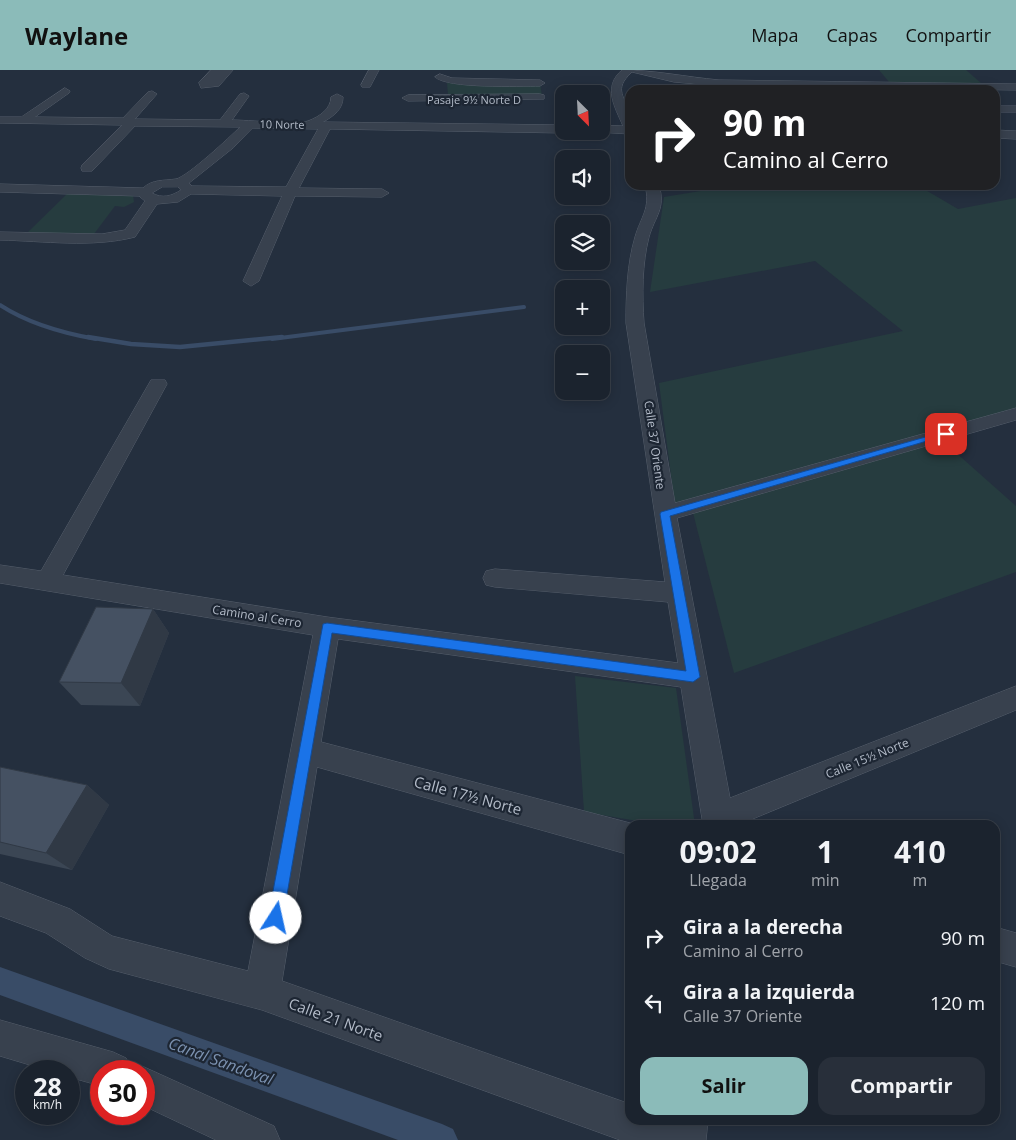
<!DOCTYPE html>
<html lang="es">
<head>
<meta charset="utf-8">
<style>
  :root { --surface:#1b232e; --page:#282f3a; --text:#f1f3f6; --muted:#a0a4aa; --line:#39404a; --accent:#8bbbb9 }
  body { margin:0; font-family:"Open Sans",sans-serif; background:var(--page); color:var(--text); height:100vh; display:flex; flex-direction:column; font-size:19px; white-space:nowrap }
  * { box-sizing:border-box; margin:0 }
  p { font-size:16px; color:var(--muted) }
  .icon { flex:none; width:28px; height:28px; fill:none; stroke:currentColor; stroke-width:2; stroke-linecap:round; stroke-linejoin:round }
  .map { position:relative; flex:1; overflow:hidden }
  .side { position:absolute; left:625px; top:750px; width:375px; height:305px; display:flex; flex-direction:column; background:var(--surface); border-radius:15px; box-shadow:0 2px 12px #0003,0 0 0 1px var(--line) }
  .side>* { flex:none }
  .hud { position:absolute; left:625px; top:15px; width:375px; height:105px; border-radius:15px; box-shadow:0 2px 12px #0003,0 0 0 1px var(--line); background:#202124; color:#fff; overflow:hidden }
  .needle { width:32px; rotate:156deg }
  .buttons { position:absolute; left:555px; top:15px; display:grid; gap:10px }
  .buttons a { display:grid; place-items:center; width:55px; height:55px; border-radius:10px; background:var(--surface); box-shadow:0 2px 12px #0003,0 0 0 1px var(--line); font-size:25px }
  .speed { position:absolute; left:15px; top:990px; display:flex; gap:10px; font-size:25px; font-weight:700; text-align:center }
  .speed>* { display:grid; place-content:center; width:65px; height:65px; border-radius:50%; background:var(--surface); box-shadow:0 2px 12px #0003,0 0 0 1px var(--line); line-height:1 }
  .speed small { font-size:12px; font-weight:400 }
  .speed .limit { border:8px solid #d22; background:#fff; color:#111 }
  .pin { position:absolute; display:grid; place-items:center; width:42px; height:42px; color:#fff; margin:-21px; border-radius:10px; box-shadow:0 2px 8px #0006 }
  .me { position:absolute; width:55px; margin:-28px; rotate:10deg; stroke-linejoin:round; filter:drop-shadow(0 0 4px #0008) }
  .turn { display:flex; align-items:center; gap:18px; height:105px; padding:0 15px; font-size:22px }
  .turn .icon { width:65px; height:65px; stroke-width:2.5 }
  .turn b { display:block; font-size:35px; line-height:42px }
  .eta { display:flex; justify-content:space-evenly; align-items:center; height:85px; text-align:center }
  .eta b { font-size:30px; font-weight:700; line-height:35px }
  .cta { display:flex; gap:10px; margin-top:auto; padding:10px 15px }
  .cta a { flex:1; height:58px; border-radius:15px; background:var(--accent); color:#111; font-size:20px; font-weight:700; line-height:58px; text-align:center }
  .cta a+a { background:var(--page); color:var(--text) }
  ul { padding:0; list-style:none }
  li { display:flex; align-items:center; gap:15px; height:65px; padding:0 15px }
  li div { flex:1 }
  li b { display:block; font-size:19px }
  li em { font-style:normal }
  header { display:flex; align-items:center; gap:30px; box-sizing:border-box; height:70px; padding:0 25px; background:var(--accent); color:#111 }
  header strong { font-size:24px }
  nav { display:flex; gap:28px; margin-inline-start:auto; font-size:18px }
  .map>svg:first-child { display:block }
</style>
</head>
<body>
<header>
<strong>Waylane</strong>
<nav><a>Mapa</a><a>Capas</a><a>Compartir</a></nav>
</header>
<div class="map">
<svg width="1016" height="1070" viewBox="0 0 1016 1070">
  <rect width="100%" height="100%" fill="#242f3e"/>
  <g fill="#263c3f">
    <path d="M879 0H966L981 13H890Z"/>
    <path d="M451 11 540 13 542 26 448 25 447 13Z"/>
    <path d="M737 115H917L958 139 1016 128V338L675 436 659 313 903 261 815 191 650 222 664 127Z"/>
    <path d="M67 124 133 125 134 132 124 137 115 136 94 164H26Z"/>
    <path d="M936 365 1016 436V502L734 603 692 439Z"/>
    <path d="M575 606 676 618 695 755H661L584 742Z"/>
  </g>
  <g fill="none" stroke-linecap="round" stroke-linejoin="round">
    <g stroke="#394c67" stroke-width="4">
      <path d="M0 235C29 254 62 263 96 269"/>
      <path d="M272 269 524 237"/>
    </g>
    <path stroke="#394c67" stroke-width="4.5" d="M88 267 131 274 180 277 282 267"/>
    <path fill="#394c67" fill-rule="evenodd" d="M0 897 442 1054 453 1059 458 1070H398L0 925Z"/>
    <defs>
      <g id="minor">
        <path d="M211 0H233L219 16 201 18 199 13Z"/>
        <path d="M369 0H379L370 17H362L361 15Z"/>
        <path d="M622 0C654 0 686 7 719 10L1016 14V20L719 16 674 12 632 2C612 20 626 26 630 47 631 52 630 58 630 64L597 62 601 61V55L623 56C615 37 602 17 622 0Z"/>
        <path d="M440 4 452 8 540 10 545 13 540 16C520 16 447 19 435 7Z"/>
        <path d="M65 18 70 21 69 23 35 47 123 48 148 22 152 21 157 24 135 49 220 50 240 24 244 23 249 26 232 50C247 50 297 55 308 51 319 47 331 39 331 27L337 24 343 27C343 39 334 46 323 52L564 55V61H568L564 63 330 59 299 118 382 119 389 123 382 127 295 126 259 211 251 216 243 211 282 126 191 124 178 132 157 134 135 167C92 178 44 171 0 170V162L102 164 125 160 145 131 139 126 0 122V114L143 118C153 109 163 111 176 109 187 107 230 67 240 57L135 56 92 101H82L81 98 82 95 122 55 0 53V47H21ZM253 58 318 59 286 117 192 116 189 113 233 78ZM178 117 181 120C172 126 162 129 152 123L162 117Z"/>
        <path d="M540 24 544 25V29L408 31 402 28 408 25Z"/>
        <rect x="995" y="36" width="21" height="6"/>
        <path d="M995 60 1016 61V69L995 68Z"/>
        <path d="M645 115H659C666 139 655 146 649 167 642 194 642 225 644 253L675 433 1016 338V350L677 448 730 728 1016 616V640L738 755H703L681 617 338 569 321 672 630 753 634 755H630V785L317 697 282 911 630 1034V1050H708L706 1070H620L262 940 109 899 85 888 46 863 0 846V812L70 839 112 866 248 901 313 565 0 513V495L41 501 151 310H165L167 314 63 505 327 547 678 593 668 532 495 517 486 515 483 508 486 501 495 499 665 512 626 253C626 225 627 194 635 167 641 146 651 139 645 115Z"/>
        <path d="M995 857 1016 863V897L995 891Z"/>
        <path d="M0 950 113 982 126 988 132 1001H101V1016L69 1007V1001H50L0 986Z"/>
        <path d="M144 997 274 1056 280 1070H216L144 1036V1001H133Z"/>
      </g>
    </defs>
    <use href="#minor" stroke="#565f6c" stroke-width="1"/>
    <use href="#minor" fill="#38414e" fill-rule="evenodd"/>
  </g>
  <g fill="#3b4654">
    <path d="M153 539 169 563 140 636 81 635 59 612Z"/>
    <path d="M0 697 87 715 109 735 72 800 0 784Z"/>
  </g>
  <g fill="#303945">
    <path d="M153 539 169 563 140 636 121 613Z"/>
    <path d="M87 715 109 735 72 800 46 783Z"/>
  </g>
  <g fill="#455162" stroke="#303945">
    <path d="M96 537 153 539 121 613 59 612Z"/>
    <path d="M0 697 87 715 46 783 0 772Z"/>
  </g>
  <path fill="#1a73e8" stroke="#114b97" d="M943 362 951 364 670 446 700 607 693 612 332 563 283 848 281 854 276 856 270 854 268 848 323 554 327 553 686 601 660 444 661 442Z"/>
  <g text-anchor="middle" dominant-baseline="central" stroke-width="4.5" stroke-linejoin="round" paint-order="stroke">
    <g font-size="11" fill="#b4bcc9" stroke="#1d2633">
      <text x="474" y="29">Pasaje 9½ Norte D</text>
      <text transform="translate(282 54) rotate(1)">10 Norte</text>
    </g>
    <g font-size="12" fill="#b4bcc9" stroke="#1d2633">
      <text transform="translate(655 375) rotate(82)">Calle 37 Oriente</text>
      <text transform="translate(257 546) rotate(9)">Camino al Cerro</text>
      <text transform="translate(867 688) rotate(-22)">Calle 15½ Norte</text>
    </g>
    <g font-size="15" fill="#b4bcc9" stroke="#1d2633">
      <text transform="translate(468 725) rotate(15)">Calle 17½ Norte</text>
      <text transform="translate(336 949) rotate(20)">Calle 21 Norte</text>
    </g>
    <g font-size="16" font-style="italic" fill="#7c92b1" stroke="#1d2633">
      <text transform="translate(221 991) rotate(20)">Canal Sandoval</text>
    </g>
  </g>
</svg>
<div class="buttons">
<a><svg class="needle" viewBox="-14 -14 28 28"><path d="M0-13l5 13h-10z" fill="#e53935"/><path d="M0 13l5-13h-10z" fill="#a0a4aa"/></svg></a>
<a><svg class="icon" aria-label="sound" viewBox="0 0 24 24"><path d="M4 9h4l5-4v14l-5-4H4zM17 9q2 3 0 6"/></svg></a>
<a><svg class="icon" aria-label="layers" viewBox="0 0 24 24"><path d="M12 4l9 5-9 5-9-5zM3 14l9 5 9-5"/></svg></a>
<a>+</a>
<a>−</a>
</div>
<div class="speed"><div>28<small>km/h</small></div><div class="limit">30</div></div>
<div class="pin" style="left:946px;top:364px;background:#d93025"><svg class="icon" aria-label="arrive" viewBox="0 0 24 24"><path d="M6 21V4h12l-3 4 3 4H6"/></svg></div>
<svg class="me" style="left:276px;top:848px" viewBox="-20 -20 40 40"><circle r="19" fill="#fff"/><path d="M0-13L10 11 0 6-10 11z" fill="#1a73e8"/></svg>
<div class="hud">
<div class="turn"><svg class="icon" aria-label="right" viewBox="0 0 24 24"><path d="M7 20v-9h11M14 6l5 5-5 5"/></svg><div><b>90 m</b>Camino al Cerro</div></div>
</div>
<section class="side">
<div class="eta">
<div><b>09:02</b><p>Llegada</p></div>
<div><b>1</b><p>min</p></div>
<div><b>410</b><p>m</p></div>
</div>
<ul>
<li><svg class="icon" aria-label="right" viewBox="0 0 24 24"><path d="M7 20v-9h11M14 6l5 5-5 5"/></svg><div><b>Gira a la derecha</b><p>Camino al Cerro</p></div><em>90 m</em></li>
<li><svg class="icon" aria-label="left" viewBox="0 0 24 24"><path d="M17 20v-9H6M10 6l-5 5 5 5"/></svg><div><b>Gira a la izquierda</b><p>Calle 37 Oriente</p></div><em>120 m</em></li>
</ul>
<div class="cta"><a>Salir</a><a>Compartir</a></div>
</section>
</div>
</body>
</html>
